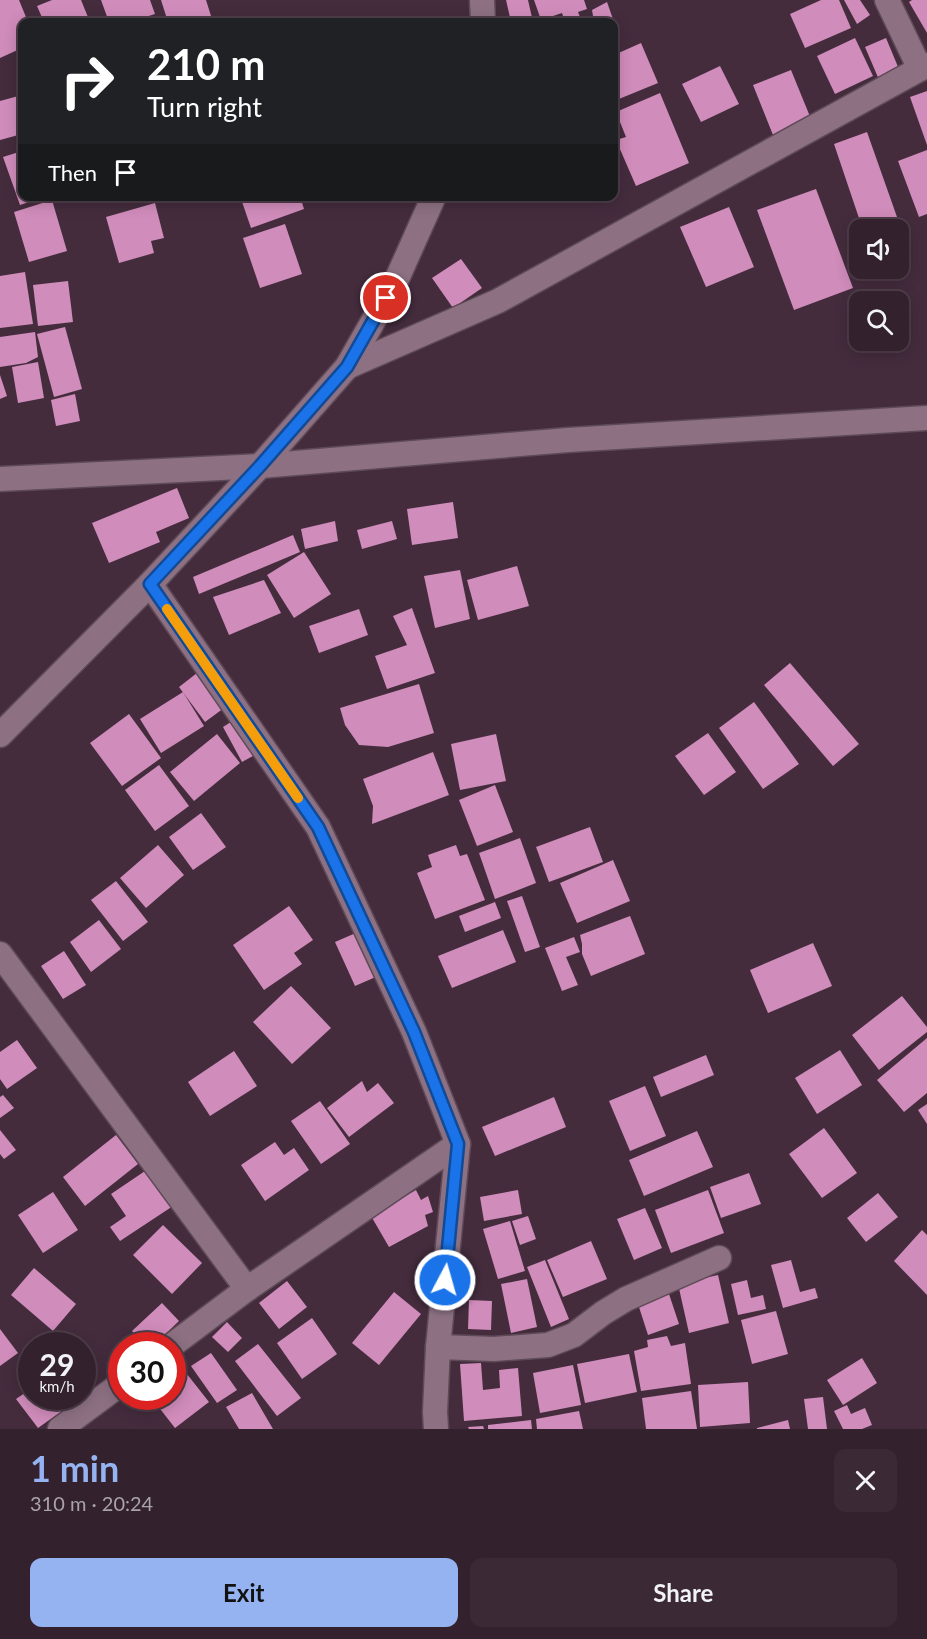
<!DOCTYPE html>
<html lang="en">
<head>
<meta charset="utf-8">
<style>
  :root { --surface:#33212e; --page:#3b2936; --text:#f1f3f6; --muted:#a9a3aa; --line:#4e3e4a; --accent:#95b2f1 }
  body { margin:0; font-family:Lato,sans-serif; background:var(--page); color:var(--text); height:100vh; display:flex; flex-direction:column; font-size:22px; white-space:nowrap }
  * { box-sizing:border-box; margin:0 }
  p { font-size:20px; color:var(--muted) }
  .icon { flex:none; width:33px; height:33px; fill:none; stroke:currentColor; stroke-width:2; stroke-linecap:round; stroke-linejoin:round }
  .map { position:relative; height:1429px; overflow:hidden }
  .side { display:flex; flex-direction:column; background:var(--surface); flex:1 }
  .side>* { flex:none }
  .top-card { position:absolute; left:18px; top:18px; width:600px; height:183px; border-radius:12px; box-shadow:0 3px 15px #0003,0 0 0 2px var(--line); background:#202124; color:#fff; overflow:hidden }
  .tools { position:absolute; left:849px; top:219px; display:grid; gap:12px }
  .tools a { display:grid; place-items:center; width:60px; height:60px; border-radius:12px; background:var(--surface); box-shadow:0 3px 15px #0003,0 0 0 2px var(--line); font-size:30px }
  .speed { position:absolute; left:18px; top:1332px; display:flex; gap:12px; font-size:30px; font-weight:700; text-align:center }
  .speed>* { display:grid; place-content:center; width:78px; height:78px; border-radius:50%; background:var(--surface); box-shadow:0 3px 15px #0003,0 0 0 2px var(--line); line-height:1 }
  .speed small { font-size:15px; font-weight:400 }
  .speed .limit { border:9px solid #d22; background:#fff; color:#111 }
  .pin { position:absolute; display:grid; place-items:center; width:51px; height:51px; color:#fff; margin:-26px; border:3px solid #fff; border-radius:50%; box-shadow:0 2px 6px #0007 }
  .me { position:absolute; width:66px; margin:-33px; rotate:6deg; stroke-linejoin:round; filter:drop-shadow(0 0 4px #0008) }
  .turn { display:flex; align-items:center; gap:21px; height:126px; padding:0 30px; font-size:27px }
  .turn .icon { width:78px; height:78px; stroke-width:2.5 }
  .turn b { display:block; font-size:42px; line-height:51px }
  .then { display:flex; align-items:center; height:57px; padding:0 30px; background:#0003; gap:12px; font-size:22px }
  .round { display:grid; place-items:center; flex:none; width:63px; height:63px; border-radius:12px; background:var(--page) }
  .headline { display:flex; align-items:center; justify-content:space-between; height:102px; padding:0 30px }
  h1 { font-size:36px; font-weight:700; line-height:45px; color:var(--accent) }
  .primary-button { display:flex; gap:12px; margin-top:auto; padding:12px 30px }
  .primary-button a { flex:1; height:69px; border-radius:12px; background:var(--accent); color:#111; font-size:24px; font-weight:700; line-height:69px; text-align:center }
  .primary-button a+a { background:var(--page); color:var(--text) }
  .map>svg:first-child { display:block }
</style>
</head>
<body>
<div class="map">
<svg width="927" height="1429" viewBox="0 0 927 1429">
  <rect width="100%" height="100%" fill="#442c3d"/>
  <g fill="#d08cbb">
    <path d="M0 0H19L28 22H22V48L0 58Z"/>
    <path d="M52 0H81L90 22H44L37 6Z"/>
    <path d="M101 0H150L155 14 130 22H109Z"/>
    <path d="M161 0H206L211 16 192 22H168Z"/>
    <path d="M506 0H528L533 22H511Z"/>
    <path d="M534 0H584L587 9 578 12 582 22H565L562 13 541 20Z"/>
    <path d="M821 0H839L851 28 805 48 790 14Z"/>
    <path d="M844 0H860L870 15 857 24Z"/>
    <path d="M912 0H927V33L909 2Z"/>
    <path d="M607 2 614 22H594L592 10Z"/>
    <path d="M855 38 873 76 835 94 817 56Z"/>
    <path d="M886 38 901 74 880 82 865 47Z"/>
    <path d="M641 43 658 83 614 101V55Z"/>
    <path d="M720 66 739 104 701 122 682 84Z"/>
    <path d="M791 70 811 119 773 135 753 85Z"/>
    <path d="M927 91V145L910 97Z"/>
    <path d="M660 93 689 163 636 186 616 140 626 137 616 112Z"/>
    <path d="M22 95V134L0 140V101Z"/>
    <path d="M867 132 903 234 898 236V230H863L834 144Z"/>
    <path d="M927 150V214L919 217 898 161Z"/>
    <path d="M22 151V196L44 197 20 205 3 157Z"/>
    <path d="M816 189 853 288 794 310 757 210Z"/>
    <path d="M240 196H300L304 209 251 228Z"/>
    <path d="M324 196H367V198L325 203Z"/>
    <path d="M52 200 67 251 29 262 14 212Z"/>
    <path d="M155 203 164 238 151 241 154 253 119 263 106 217Z"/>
    <path d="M729 207 754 267 706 287 680 227Z"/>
    <path d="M285 224 302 274 260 288 243 238Z"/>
    <path d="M461 259 482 288 453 308 432 278Z"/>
    <path d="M25 272 33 324 0 328V276Z"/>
    <path d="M68 281 73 322 38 326 33 285Z"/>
    <path d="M65 327 82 389 54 397 37 334Z"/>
    <path d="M35 332 38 357 26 363 0 367V337Z"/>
    <path d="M38 362 44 398 18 403 12 367Z"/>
    <path d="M0 375 7 396 0 399Z"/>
    <path d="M75 394 80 421 56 426 51 400Z"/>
    <path d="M177 488 189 518 156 532 160 542 109 563 92 523Z"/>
    <path d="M453 502 458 538 412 545 407 509Z"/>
    <path d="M335 521 338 541 305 549 301 529Z"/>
    <path d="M392 521 397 539 362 549 357 530Z"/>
    <path d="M293 535 300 552 199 594 193 577Z"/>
    <path d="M304 552 331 594 294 618 267 575Z"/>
    <path d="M517 566 529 606 478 620 467 580Z"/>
    <path d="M460 570 470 619 435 628 424 576Z"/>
    <path d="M264 580 281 613 229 635 213 597Z"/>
    <path d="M412 608 435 673 387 689 375 656 407 645 393 616Z"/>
    <path d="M359 609 368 635 319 653 309 626Z"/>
    <path d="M790 663 859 744 833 766 764 685Z"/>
    <path d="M197 673 224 708 205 722 179 687Z"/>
    <path d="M419 684 434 733 388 747 359 745 345 725 340 708Z"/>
    <path d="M183 692 204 726 161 753 140 719Z"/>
    <path d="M754 702 799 764 763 789 719 728Z"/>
    <path d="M129 714 161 758 122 786 90 743Z"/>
    <path d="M237 718 260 752 242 762 223 727Z"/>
    <path d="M708 733 736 772 704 795 675 756Z"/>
    <path d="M217 734 240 763 194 801 170 772Z"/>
    <path d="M496 734 506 781 460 790 451 744Z"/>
    <path d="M433 752 449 795 372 824 373 806 363 779Z"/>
    <path d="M159 765 189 806 155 831 125 790Z"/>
    <path d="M495 785 513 832 477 846 459 800Z"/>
    <path d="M201 813 226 847 193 870 169 837Z"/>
    <path d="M590 827 603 862 549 882 536 847Z"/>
    <path d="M520 838 536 883 495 899 479 853Z"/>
    <path d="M158 845 184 875 146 908 120 878Z"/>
    <path d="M456 845 460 856 467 854 485 900 435 919 417 873 432 867 428 855Z"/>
    <path d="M613 860 630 901 577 923 560 883Z"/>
    <path d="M116 881 148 922 123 941 91 900Z"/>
    <path d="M522 896 540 947 525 952 507 901Z"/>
    <path d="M495 902 501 918 465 932 459 916Z"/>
    <path d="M289 906 313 940 294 953 302 964 264 990 233 945Z"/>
    <path d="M630 916 645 954 591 976 582 954V944L580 935Z"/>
    <path d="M99 920 121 949 91 972 70 942Z"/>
    <path d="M503 930 516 962 452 988 438 956Z"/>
    <path d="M358 932 378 976 355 986 335 942Z"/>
    <path d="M574 937 580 952 566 957 578 985 562 991 545 948Z"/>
    <path d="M813 943 832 986 768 1013 750 970Z"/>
    <path d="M64 951 86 985 63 999 41 966Z"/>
    <path d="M291 986 331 1028 292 1064 253 1022Z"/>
    <path d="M902 996 927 1027V1032L879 1070 852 1035Z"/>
    <path d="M927 1038V1093L904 1112 877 1080Z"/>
    <path d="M17 1040 37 1068 7 1089 0 1079V1052Z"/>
    <path d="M840 1050 862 1085 817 1114 795 1078Z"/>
    <path d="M234 1051 257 1086 210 1116 188 1082Z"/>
    <path d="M706 1055 714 1075 661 1097 653 1077Z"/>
    <path d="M362 1081 367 1092 378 1083 394 1103 349 1137 327 1108Z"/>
    <path d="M645 1086 666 1136 630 1151 609 1101Z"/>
    <path d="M3 1095 14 1108 0 1118V1097Z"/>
    <path d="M554 1097 566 1127 495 1156 482 1127Z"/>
    <path d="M320 1101 350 1144 321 1164 291 1121Z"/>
    <path d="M927 1104V1124L918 1110Z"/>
    <path d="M824 1128 857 1173 822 1198 789 1154Z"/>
    <path d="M0 1130 16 1150 4 1159 0 1154Z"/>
    <path d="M697 1131 713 1167 644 1196 629 1160Z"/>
    <path d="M116 1135 138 1164 85 1206 63 1177Z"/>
    <path d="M275 1142 284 1155 294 1148 309 1170 265 1201 241 1165Z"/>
    <path d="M148 1169 173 1206 120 1241 110 1227 126 1216 111 1194Z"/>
    <path d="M749 1173 761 1204 721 1218 710 1187Z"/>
    <path d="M416 1190 421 1200 428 1196 433 1212 425 1215 428 1226 389 1247 371 1216Z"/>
    <path d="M518 1190 522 1214 484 1221 480 1197Z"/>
    <path d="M708 1190 724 1233 671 1253 655 1210Z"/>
    <path d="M53 1192 78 1230 43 1253 18 1215Z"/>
    <path d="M878 1193 898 1217 866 1242 847 1218Z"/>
    <path d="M645 1208 662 1248 634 1260 617 1219Z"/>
    <path d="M528 1216 536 1239 520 1245 512 1221Z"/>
    <path d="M510 1221 525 1271 498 1279 483 1229Z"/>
    <path d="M163 1225 202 1263 172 1294 133 1255Z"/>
    <path d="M922 1230 927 1235V1295L894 1261Z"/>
    <path d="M591 1241 607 1279 563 1297 547 1260Z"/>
    <path d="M545 1260 569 1319 551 1327 527 1267Z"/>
    <path d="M791 1260 800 1292 815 1288 818 1298 783 1308 771 1265Z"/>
    <path d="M34 1268 76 1304 53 1331 11 1295Z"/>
    <path d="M718 1275 729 1323 689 1333 678 1284Z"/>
    <path d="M527 1279 537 1327 511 1333 501 1284Z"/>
    <path d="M747 1280 751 1298 763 1295 766 1309 738 1315 731 1284Z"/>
    <path d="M287 1281 307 1307 279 1329 259 1303Z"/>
    <path d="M394 1292 421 1314 379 1365 352 1343Z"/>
    <path d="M669 1294 679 1324 648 1335 638 1304Z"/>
    <path d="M469 1300 492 1301 491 1330 468 1329Z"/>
    <path d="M162 1303 179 1321 153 1346H146L132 1331Z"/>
    <path d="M776 1311 788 1354 752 1364 741 1320Z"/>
    <path d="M312 1318 337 1354 302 1379 277 1343Z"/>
    <path d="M227 1322 242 1338 228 1352 212 1337Z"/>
    <path d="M0 1329 18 1353 0 1366Z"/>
    <path d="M667 1336 671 1346 685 1343 691 1384 641 1391 634 1351 648 1347 647 1340Z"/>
    <path d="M258 1344 301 1398 277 1416 235 1361Z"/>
    <path d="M211 1353 237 1390 217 1403 191 1366Z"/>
    <path d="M629 1354 637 1392 585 1403 577 1364Z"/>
    <path d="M862 1358 877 1383 843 1405 827 1380Z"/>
    <path d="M481 1363 483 1390 500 1388 499 1370 518 1368 522 1416 464 1421 460 1364Z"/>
    <path d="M573 1365 581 1405 540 1413 533 1373Z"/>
    <path d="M183 1369 209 1402 175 1428 150 1396H172V1378Z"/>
    <path d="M748 1382 750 1423 700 1427 698 1385Z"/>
    <path d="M32 1388V1396H83L38 1428 16 1399Z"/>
    <path d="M691 1391 697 1429H646L642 1398Z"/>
    <path d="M252 1393 273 1429H239L226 1407Z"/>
    <path d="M823 1397 827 1429H808L804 1399Z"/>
    <path d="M847 1405 851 1414 865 1408 872 1425 862 1429H843L834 1411Z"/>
    <path d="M579 1411 583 1429H537L536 1419Z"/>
    <path d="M531 1420 532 1429H488V1425Z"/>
    <path d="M788 1420 790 1429H757V1428Z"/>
    <path d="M483 1426 484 1429H469L468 1427Z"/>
  </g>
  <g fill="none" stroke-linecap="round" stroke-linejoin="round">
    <defs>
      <g id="minor">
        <path d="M482 0 483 22"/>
        <path d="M887 0 920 69"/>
        <path d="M347 367 498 301 927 65"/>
        <path d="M0 479 260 466 568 440 927 418"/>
        <path d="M150 584 318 827 414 1032 458 1144 438 1347 435 1412 436 1429"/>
        <path d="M0 735 150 584 260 466 347 367 396 281 434 196"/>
        <path d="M0 954 247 1289"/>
        <path d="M171 1346 247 1289 458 1144"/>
        <path d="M438 1347 494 1349 548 1345 574 1335 603 1313 626 1299 719 1258"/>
        <path d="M60 1429 122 1383"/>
      </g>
    </defs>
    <use href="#minor" stroke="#5e4a57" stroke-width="27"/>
    <use href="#minor" stroke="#8d7183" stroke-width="24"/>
  </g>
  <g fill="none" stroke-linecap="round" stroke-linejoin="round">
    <defs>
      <path id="route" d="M386 298 347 367 260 466 150 584 318 827 414 1032 458 1144 445 1280"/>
    </defs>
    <use href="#route" stroke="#114b97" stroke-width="15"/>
    <use href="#route" stroke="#1a73e8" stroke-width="10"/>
    <path stroke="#f59e0b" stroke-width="10" d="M167 609 298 798"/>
  </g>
</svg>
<div class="tools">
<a><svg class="icon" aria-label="sound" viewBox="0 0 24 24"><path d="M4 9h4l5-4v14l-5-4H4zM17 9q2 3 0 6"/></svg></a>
<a><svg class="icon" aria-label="search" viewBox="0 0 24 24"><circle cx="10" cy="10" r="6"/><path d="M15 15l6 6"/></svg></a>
</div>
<div class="speed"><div>29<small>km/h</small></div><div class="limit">30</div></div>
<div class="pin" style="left:386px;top:298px;background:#d93025"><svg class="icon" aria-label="arrive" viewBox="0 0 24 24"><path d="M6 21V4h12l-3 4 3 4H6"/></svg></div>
<svg class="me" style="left:445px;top:1280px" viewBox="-20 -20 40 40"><circle r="17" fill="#1a73e8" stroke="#fff" stroke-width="3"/><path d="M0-11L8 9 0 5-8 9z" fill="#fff"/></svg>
<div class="top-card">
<div class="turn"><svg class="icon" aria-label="right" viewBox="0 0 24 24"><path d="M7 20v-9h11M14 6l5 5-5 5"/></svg><div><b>210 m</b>Turn right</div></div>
<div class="then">Then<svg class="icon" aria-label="arrive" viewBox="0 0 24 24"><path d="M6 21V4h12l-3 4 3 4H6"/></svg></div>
</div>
</div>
<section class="side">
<div class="headline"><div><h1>1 min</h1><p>310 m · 20:24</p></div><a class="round"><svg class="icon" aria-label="close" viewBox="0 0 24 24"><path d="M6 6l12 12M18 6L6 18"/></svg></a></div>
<div class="primary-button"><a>Exit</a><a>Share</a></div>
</section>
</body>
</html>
